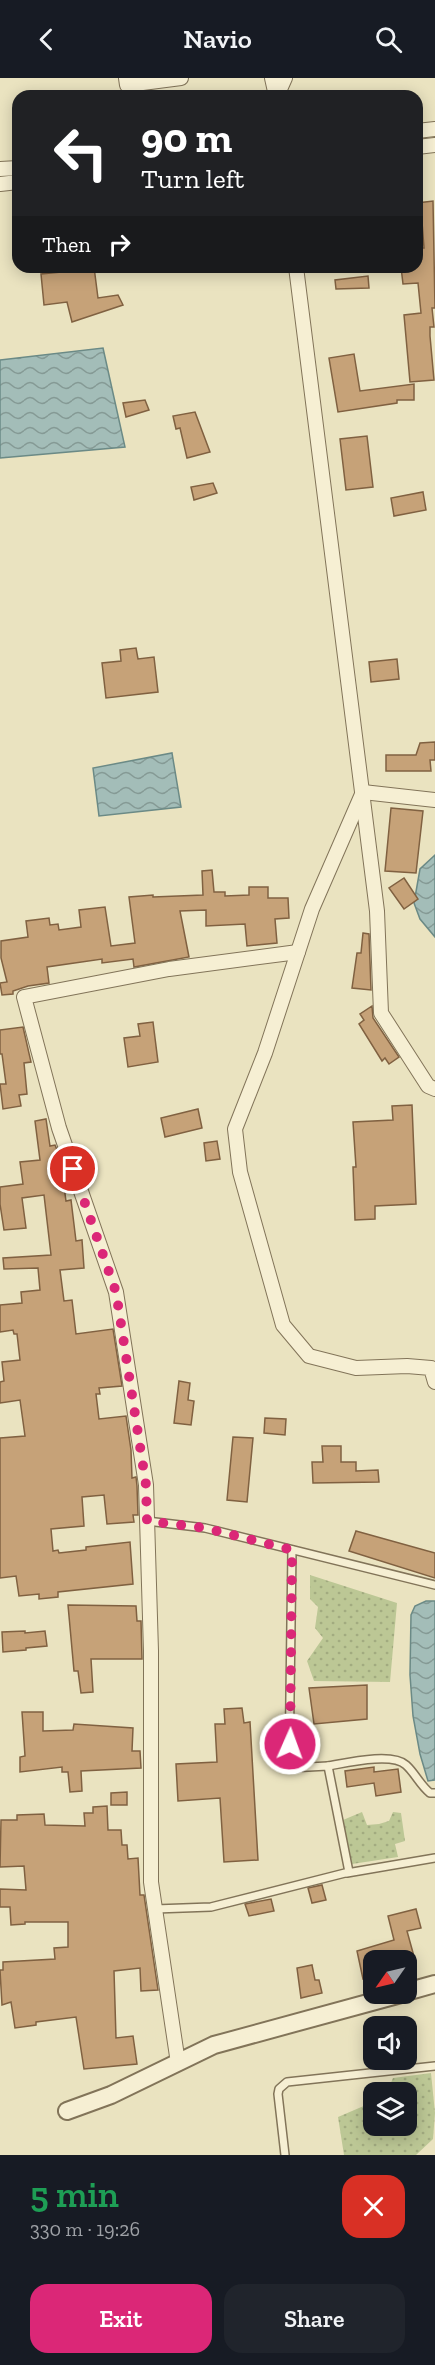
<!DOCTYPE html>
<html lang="en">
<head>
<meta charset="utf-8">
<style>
  :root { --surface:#171b24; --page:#20242c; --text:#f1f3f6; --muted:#9ea1a6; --accent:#db2777 }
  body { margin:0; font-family:"Zilla Slab",serif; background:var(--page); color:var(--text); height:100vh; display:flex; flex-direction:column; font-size:22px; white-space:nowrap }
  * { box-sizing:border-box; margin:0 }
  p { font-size:20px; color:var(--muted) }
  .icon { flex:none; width:33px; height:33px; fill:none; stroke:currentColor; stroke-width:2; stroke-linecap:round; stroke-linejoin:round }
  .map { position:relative; height:2077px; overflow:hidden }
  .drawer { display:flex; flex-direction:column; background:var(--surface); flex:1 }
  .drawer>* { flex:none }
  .top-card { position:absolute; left:12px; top:12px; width:411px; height:183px; border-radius:18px; box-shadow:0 3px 15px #0003; background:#202124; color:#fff; overflow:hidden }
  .needle { width:39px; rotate:236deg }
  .fabs { position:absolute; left:363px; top:1872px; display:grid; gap:12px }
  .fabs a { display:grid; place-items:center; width:54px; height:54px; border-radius:12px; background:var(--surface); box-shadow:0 3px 15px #0003; font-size:30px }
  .pin { position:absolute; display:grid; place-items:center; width:51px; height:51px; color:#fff; margin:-26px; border:3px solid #fff; border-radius:50%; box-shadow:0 2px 6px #0007 }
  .me { position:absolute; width:66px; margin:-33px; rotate:2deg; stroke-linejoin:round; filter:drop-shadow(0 0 4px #0008) }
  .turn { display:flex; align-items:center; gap:21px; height:126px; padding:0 30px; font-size:27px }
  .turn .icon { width:78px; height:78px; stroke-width:2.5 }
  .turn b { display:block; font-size:42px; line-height:51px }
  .then { display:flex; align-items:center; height:57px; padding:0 30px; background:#0003; gap:12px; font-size:22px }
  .round { display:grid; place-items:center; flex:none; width:63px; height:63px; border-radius:18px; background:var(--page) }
  .head { display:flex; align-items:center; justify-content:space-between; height:102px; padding:0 30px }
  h1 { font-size:36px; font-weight:600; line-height:45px; color:#1e9e55 }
  .action { display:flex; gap:12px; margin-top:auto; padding:12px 30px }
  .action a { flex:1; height:69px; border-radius:18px; background:var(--accent); color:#fff; font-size:24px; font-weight:600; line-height:69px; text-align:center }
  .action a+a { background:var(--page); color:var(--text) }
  header { display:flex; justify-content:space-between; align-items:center; height:78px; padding:0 30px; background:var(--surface); font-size:27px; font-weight:600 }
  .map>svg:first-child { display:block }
</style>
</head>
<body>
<header><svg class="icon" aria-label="back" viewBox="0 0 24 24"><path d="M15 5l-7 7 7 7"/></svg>Navio<svg class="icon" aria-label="search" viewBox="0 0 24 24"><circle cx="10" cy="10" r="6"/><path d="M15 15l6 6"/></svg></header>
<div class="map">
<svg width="435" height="2077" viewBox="0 0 435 2077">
  <defs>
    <pattern id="park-dots" width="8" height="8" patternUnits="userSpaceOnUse" patternTransform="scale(1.5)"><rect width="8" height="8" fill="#bcc795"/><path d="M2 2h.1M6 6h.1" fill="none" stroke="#a2ab80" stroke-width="1.8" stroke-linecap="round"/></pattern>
    <pattern id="water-waves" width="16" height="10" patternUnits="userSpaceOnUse" patternTransform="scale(1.5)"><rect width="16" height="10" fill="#a3bdb8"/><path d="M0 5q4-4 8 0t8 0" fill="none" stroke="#859a95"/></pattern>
  </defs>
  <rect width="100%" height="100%" fill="#eae3c0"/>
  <g fill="url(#park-dots)">
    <path d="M310 1497 397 1525 390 1604 314 1603 307 1583 323 1560 315 1550 318 1529 310 1521Z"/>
    <path d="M362 1734 367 1747 379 1746 389 1743 393 1734 401 1735 405 1763 395 1766 398 1779 352 1786 343 1742Z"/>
    <path d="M431 1995 435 2035 433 2061 416 2077H344L338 2039 373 2024 374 2048H406V2014H387L393 2000Z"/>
  </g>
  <g fill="url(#water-waves)" stroke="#6b8a86" stroke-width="1.5">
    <path d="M103 270 125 369 0 380V282Z"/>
    <path d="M172 675 181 729 99 738 93 690Z"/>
    <path d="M435 777V859L420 841 414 825 420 791Z"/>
    <path d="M426 1523H435V1702L428 1703 420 1676 413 1638 410 1597 411 1537 415 1528Z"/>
  </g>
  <g fill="#c6a278" stroke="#806141" stroke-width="1.5">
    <path d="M433 123 435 230H432L434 249H430V258L434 302 410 304 404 237 421 235 418 205 403 206 401 189 418 188 417 170H424L422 144 419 145 417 125Z"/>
    <path d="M70 189H94L98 220 118 217 123 227 72 244 67 224 44 227 41 196 71 193Z"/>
    <path d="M368 198 369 210 336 211 335 202Z"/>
    <path d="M354 276 360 313 414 306V322H397V325L338 334 329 280Z"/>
    <path d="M145 322 149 332 126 339 123 325Z"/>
    <path d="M195 334 210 374 187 380 180 350 176 351 173 338Z"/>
    <path d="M367 358 373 409 346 412 340 361Z"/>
    <path d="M213 405 217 415 194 422 191 409Z"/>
    <path d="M423 414 426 432 394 438 391 420Z"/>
    <path d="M136 570 138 581 154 579 158 614 106 620 102 585 121 583 120 572Z"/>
    <path d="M397 581 399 601 371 604 369 584Z"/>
    <path d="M435 664V682H430L431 693H386V677H416L420 665Z"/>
    <path d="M391 730 423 733 416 795 385 793Z"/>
    <path d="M212 792 214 814H225V818L249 817V809H268V820H288L289 840 275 841 277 865 247 868 245 846 206 848V832L180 833 189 879 134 889 133 881 102 885V881L47 889 49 905 28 908 13 913V916L2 917 0 905 7 904 1 880V863L28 859 26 843 49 840 50 847 58 846 59 852 81 849 79 832 105 829 111 868 135 865 129 819 153 817V819L203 817 202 793Z"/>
    <path d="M404 800 418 821 404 831 389 810Z"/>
    <path d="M363 855 369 856 371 912 352 910 357 875H361Z"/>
    <path d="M372 928 373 940 399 979 389 986 385 980 382 983 359 946 364 942 360 936Z"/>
    <path d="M153 944 158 984 128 989 124 960 140 958 138 946Z"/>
    <path d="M23 949 31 984 24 985 27 1016 19 1017 21 1028 3 1031 0 1006H6L2 976H0V952Z"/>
    <path d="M412 1027 416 1126 375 1128V1141L355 1142 353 1089H356L353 1044 393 1042 392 1028Z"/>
    <path d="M198 1031 202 1050 165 1059 161 1040Z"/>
    <path d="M46 1041 50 1068 55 1067 60 1079 66 1123 71 1122 76 1163 82 1162 84 1190 60 1192 64 1223 72 1222 76 1256 113 1251 122 1308 99 1310 100 1316H96L99 1341 126 1338 131 1372 132 1400 136 1399 137 1408 138 1437H133L134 1444 107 1446 104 1417 82 1419 84 1448 51 1451 53 1473 58 1472 59 1475 86 1472V1469L130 1464 133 1506 58 1514V1519L39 1521V1516L19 1518 16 1498 0 1500V1360L25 1358 20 1322 0 1325V1304L4 1303 2 1284 20 1282 17 1256H14L13 1252 0 1254V1227L22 1225 21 1214 40 1212 38 1190 4 1191 3 1180 51 1177 44 1117 22 1120 26 1150 4 1152 0 1126V1109L23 1106 20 1084 40 1082 35 1043Z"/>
    <path d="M217 1063 220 1081 206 1083 204 1065Z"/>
    <path d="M179 1303 190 1305 188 1322 194 1323 191 1347 174 1345Z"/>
    <path d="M265 1340 286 1341 285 1357 264 1355Z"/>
    <path d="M233 1359 253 1360 247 1424 227 1422Z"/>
    <path d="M322 1368H341V1384H356V1393L378 1392 379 1404 313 1405 312 1384H323Z"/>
    <path d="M356 1453 435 1475V1500L349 1473Z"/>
    <path d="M68 1527 136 1528 137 1543H141L142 1581H91L93 1614 81 1615 78 1593H74Z"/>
    <path d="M25 1553V1555L45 1553 47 1568 26 1570V1572L3 1574 2 1554Z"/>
    <path d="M367 1607V1641L314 1646 309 1610Z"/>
    <path d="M242 1630 244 1645 250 1644 258 1782 224 1784 220 1720 178 1723 176 1686 217 1684 215 1646H225L224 1631Z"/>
    <path d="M22 1634H43V1653L73 1652 74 1646 133 1650 132 1673H140L141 1690 81 1693 82 1713 70 1714 68 1694H62V1689L20 1694V1679L25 1678Z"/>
    <path d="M374 1689V1694L398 1691 401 1714 376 1718 374 1705 347 1709 345 1693Z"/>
    <path d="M127 1714V1727H111V1715Z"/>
    <path d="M107 1728 108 1752H121L122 1767H127L128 1781 138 1780 140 1817H144L158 1912 141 1913 140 1890 114 1893 116 1960 133 1958 137 1986 84 1991 76 1939 36 1944V1947L15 1950 11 1924 2 1927 0 1892H3V1884L55 1881 54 1870 68 1869V1844H25V1846L11 1847 10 1829H0V1811L26 1812 24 1788 0 1789 1 1742H17V1737L44 1736 45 1747 85 1748 84 1735H93V1729Z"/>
    <path d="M322 1807 326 1822 312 1825 308 1810Z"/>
    <path d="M271 1821 274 1833 249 1838 245 1826Z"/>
    <path d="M416 1831 421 1850 407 1853 415 1882H374V1913L370 1914 366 1900 363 1901 357 1873 394 1862 388 1838Z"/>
    <path d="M312 1887 315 1902H319L322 1915 301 1920 297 1890Z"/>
  </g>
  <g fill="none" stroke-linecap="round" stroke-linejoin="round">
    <defs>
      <g id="service">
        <path d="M147 1443 205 1450 435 1507"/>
        <path d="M328 1688C346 1685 392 1674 406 1687 415 1695 420 1707 430 1715H435"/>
        <path d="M347 1795 435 1780"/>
        <path d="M155 1831 211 1829 349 1794 328 1688 289 1690 292 1472"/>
        <path d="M285 2077 278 2016 279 2011 287 2004 435 1988"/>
      </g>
      <g id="minor">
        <path d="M126 0 127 7 181 0"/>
        <path d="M272 0 276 18"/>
        <path d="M277 18 285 0"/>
        <path d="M417 53 435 51"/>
        <path d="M417 69 435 67"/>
        <path d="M0 91 18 90"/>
        <path d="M0 106 18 104"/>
        <path d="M296 189 377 833 381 935 428 1008 435 1011"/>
        <path d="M435 722 363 714 312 831 265 975 235 1051 240 1094 283 1247 309 1278 356 1290 407 1288 431 1290 435 1304"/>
        <path d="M178 1985 151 1804V1573L146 1407 116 1214 59 1050 24 919 169 891 298 874"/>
      </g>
      <g id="tertiary">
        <path d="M406 1914 435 1906"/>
        <path d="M67 2033 111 2017 214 1967 401 1916"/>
      </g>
    </defs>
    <use href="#service" stroke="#827459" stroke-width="10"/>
    <use href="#minor" stroke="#827459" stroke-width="16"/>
    <use href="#tertiary" stroke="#827459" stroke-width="20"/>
    <use href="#service" stroke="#f6efd3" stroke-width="7"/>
    <use href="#minor" stroke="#f6efd3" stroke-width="14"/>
    <use href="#tertiary" stroke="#f6efd3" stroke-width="16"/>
  </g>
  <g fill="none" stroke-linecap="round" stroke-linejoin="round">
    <path stroke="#db2777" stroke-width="10" stroke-dasharray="0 18" d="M73 1091 116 1214 146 1407 147 1443 205 1450 292 1472 290 1666"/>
  </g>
</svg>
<div class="fabs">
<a><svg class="needle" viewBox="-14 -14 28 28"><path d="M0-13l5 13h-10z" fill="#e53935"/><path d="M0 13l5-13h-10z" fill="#9ea1a6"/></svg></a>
<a><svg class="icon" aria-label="sound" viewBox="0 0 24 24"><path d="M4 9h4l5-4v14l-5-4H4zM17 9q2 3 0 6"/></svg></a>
<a><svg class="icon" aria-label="layers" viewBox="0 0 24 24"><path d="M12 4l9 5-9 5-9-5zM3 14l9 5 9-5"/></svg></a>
</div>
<div class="pin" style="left:73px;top:1091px;background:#d93025"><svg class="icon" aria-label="arrive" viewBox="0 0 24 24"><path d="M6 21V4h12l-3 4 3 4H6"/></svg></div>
<svg class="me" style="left:290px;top:1666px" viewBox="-20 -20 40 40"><circle r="17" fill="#db2777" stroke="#fff" stroke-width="3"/><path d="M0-11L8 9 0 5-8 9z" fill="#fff"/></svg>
<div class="top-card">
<div class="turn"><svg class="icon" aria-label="left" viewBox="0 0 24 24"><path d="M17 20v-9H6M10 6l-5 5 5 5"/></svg><div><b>90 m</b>Turn left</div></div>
<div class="then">Then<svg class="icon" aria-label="right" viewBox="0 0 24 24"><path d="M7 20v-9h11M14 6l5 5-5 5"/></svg></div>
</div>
</div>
<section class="drawer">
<div class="head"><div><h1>5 min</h1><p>330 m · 19:26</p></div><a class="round" style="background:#d93025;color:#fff"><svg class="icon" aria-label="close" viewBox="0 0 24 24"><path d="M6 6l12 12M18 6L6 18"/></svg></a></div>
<div class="action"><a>Exit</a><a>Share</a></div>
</section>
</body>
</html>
